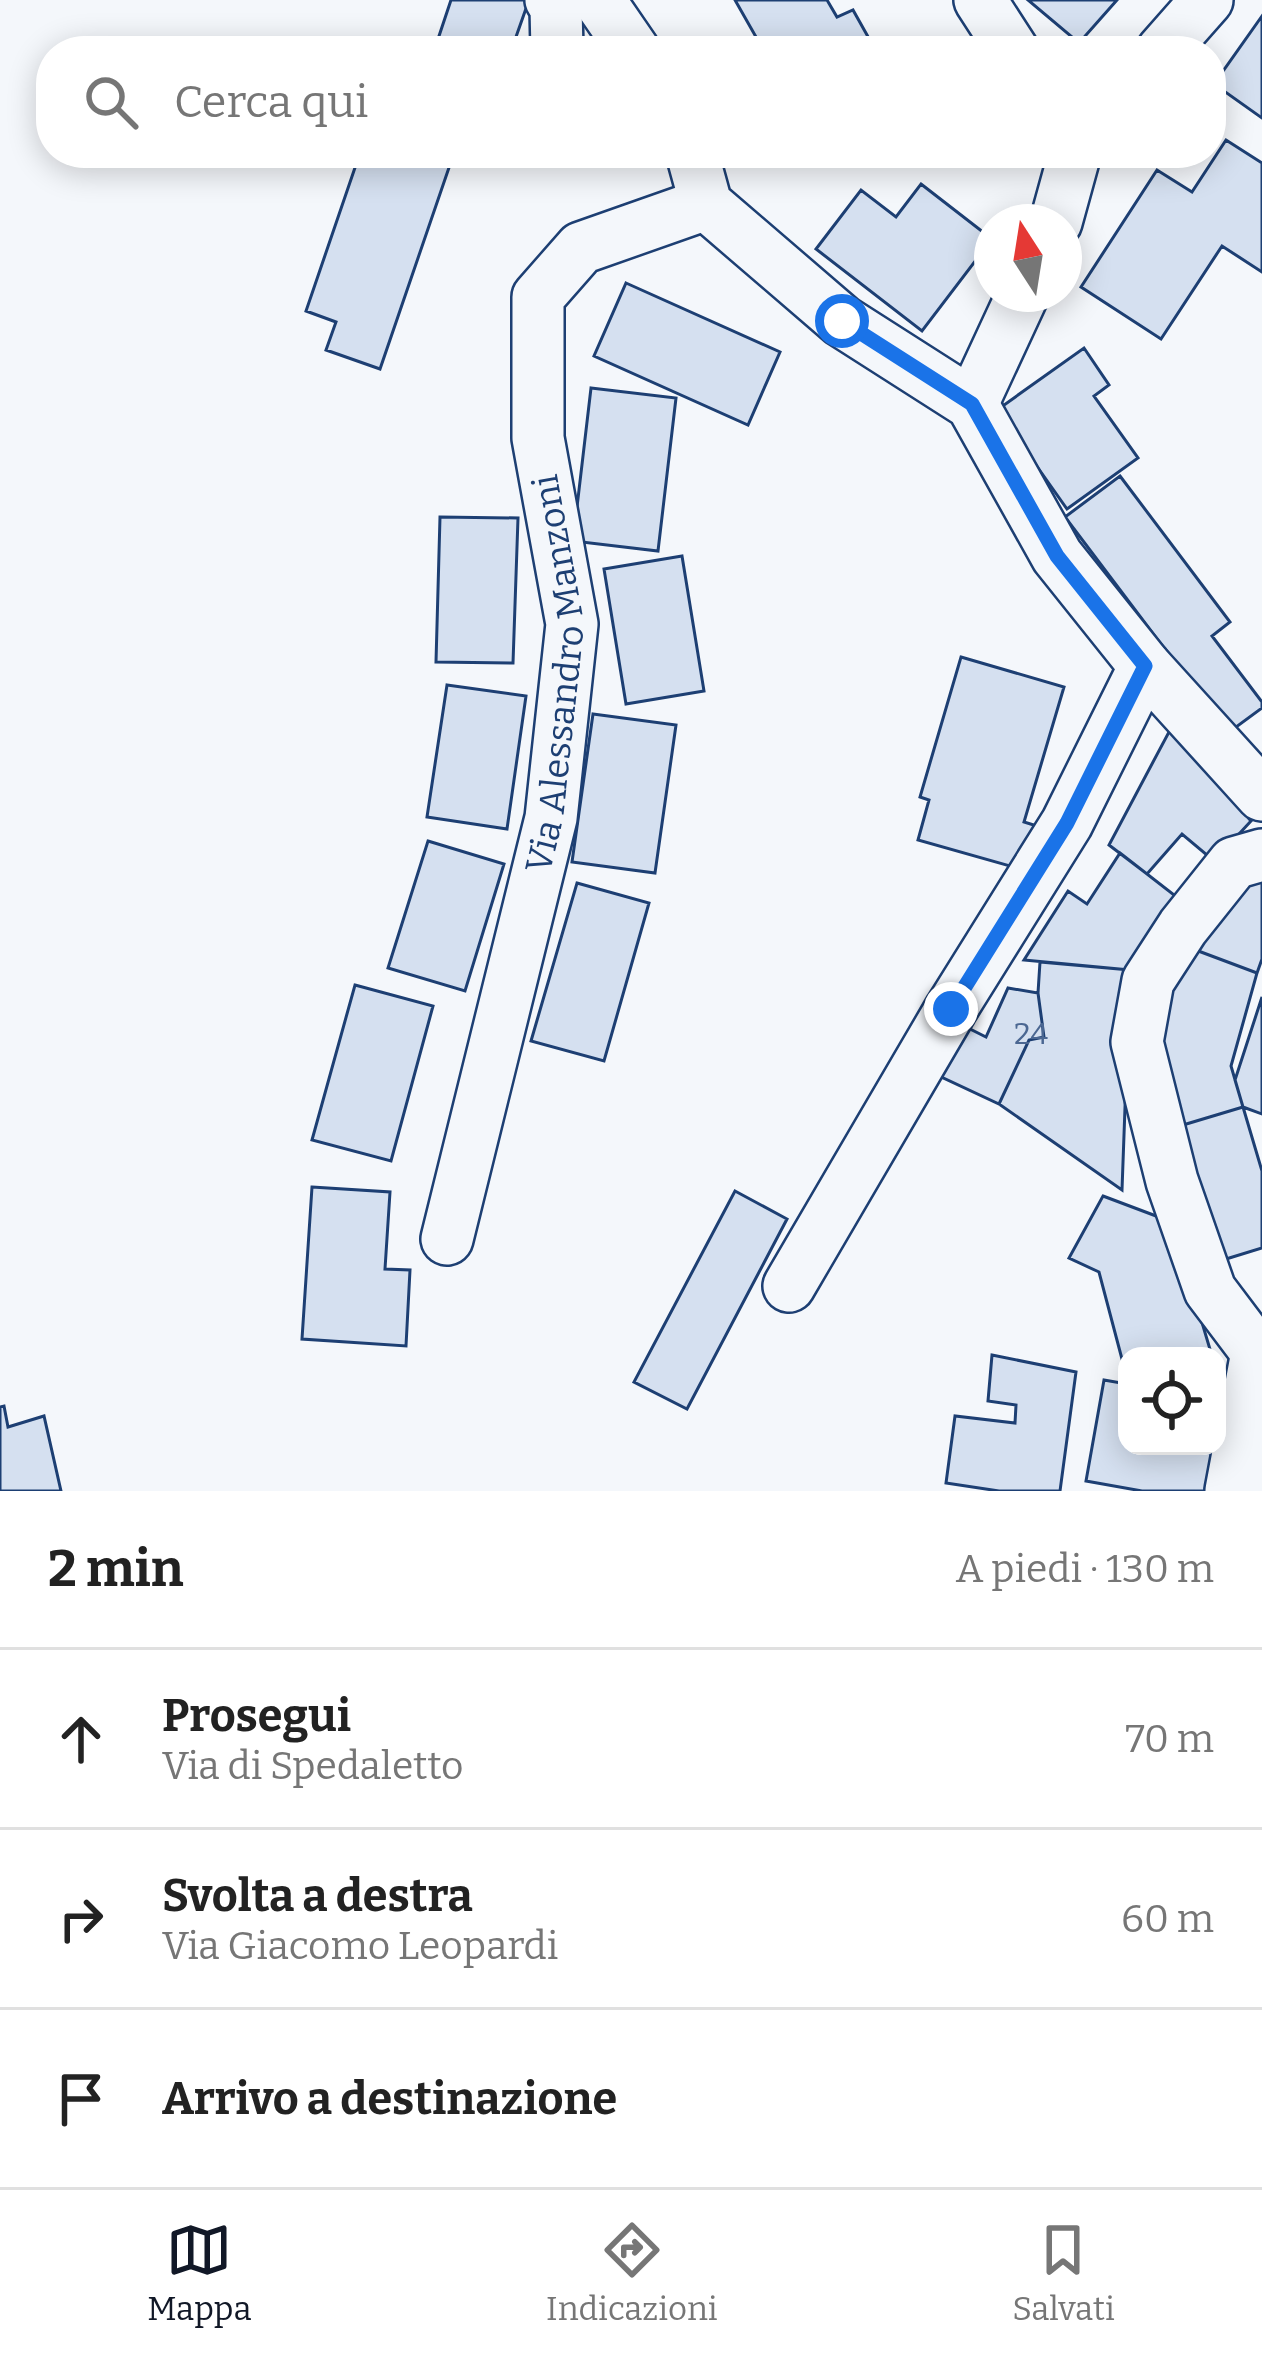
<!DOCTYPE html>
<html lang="it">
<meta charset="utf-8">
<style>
:root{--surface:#fff;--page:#f6f6f6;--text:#222;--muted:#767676;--line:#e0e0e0;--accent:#111827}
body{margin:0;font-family:Bitter,serif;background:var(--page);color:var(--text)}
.controls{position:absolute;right:36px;bottom:36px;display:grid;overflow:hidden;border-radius:24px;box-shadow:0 6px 30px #0003}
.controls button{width:108px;height:108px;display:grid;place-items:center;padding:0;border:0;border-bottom:3px solid var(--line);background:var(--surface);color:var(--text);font:60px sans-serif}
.compass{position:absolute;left:974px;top:204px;width:108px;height:108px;border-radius:50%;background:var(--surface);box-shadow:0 6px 30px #0003;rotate:348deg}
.stop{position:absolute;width:36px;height:36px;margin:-27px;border:9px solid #1a73e8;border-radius:50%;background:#fff}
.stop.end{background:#1a73e8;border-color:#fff;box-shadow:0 3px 12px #0008}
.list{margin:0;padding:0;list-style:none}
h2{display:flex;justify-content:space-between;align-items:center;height:156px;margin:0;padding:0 48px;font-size:51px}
h2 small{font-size:39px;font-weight:400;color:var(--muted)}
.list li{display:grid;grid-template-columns:78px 1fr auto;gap:36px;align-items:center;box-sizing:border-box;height:180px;padding:0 48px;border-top:3px solid var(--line)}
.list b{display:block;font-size:45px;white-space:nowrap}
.list p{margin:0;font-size:39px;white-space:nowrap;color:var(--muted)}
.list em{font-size:39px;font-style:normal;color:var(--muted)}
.icon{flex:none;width:66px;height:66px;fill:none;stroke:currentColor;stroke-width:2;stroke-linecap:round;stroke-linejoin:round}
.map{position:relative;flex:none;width:1262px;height:1491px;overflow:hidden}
.search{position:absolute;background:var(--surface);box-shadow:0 6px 30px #0003;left:36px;right:36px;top:36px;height:132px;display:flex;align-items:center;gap:30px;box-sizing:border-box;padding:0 42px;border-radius:48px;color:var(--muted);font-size:45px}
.sheet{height:696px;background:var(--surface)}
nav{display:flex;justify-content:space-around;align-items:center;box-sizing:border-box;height:168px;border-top:3px solid var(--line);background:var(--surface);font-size:33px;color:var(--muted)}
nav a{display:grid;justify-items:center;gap:6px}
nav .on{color:var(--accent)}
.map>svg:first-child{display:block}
</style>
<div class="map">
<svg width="1262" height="1491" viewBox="0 0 1262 1491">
<rect width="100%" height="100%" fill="#f4f7fb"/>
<path fill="#d5e0f0" stroke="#1d3f73" stroke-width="3" d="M 451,0 L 529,0 L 511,51 L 418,51 L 420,46 L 434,51 Z
M 735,0 L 827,0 L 837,17 L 853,10 L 876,51 L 764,51 Z
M 1028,0 L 1117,0 L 1079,43 Z
M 1262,16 L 1262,118 L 1214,84 Z
M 1226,140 L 1262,163 L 1262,272 L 1222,246 L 1161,339 L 1081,287 L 1157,170 L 1192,192 Z
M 360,153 L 454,153 L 380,369 L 326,350 L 336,322 L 306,311 Z
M 921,184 L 992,239 L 922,331 L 816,249 L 861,190 L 896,217 Z
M 626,283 L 780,352 L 748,425 L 594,356 Z
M 1084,348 L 1109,385 L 1094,396 L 1138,458 L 1067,509 L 997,410 Z
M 591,388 L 676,398 L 658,551 L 573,541 Z
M 1120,476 L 1230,622 L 1212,636 L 1262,702 L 1262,708 L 1228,733 L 1065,517 Z
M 440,517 L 518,518 L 513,663 L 436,662 Z
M 682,556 L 704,691 L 626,704 L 604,569 Z
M 961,657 L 1064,687 L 1024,822 L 1037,826 L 1024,870 L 918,840 L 929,800 L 920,797 Z
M 447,685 L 526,696 L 507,829 L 427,817 Z
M 593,714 L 676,725 L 655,873 L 572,862 Z
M 1170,730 L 1251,821 L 1214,861 L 1182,834 L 1147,874 L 1109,845 Z
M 428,841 L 504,864 L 465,991 L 388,968 Z
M 1120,853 L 1178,898 L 1130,970 L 1024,960 L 1068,891 L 1087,904 Z
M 1262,878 L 1262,959 L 1257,973 L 1193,949 L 1234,891 Z
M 577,883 L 649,903 L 604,1061 L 531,1041 Z
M 1193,949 L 1257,973 L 1231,1066 L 1243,1107 L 1173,1128 L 1156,1057 L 1164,1005 Z
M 1040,962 L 1130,970 L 1122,1190 L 999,1104 L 1029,1040 L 1044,1037 L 1038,993 Z
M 355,985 L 433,1006 L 391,1161 L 312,1140 Z
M 1008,988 L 1038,993 L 1044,1037 L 1029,1040 L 999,1104 L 935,1074 L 962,1025 L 986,1037 Z
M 1262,997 L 1262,1114 L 1243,1107 L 1235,1080 Z
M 1243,1107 L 1262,1171 L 1262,1248 L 1213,1263 L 1173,1128 Z
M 312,1187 L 390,1192 L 385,1269 L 410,1270 L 406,1346 L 302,1339 Z
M 735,1191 L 787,1219 L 687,1409 L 634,1382 Z
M 1103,1196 L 1172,1222 L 1212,1356 L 1127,1356 L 1127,1378 L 1099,1272 L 1069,1258 Z
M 992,1355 L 1076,1372 L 1060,1491 L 999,1491 L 946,1483 L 955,1416 L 1015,1423 L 1016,1405 L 988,1401 Z
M 1104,1380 L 1127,1384 L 1127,1446 L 1217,1446 L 1217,1400 L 1225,1401 L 1209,1491 L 1142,1491 L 1086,1481 Z
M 4,1406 L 8,1427 L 44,1416 L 61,1491 L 0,1491 L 0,1407 Z"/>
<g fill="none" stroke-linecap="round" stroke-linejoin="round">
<defs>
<g id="minor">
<path d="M 551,0 L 556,7 L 557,51"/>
<path d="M 599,0 L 634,51"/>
<path d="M 980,0 L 1013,51"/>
<path d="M 1162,51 L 1207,0"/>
<path d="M 692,153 L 706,204 L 842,321 L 972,404 L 1057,556 L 1145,666 L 1262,795"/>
<path d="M 1056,222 L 1075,153"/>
<path d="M 972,404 L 1023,294"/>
<path id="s1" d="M 447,1239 L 551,818 L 572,624 L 538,438 L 538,297 L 581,248 L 706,204"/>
<path d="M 789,1286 L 951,1009 L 1067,823 L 1145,666"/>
<path d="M 1262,1359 L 1210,1290 L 1172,1181 L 1137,1042 L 1148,981 L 1183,927 L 1234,863 L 1262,855"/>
</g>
<path id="major" d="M 1237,1491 L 1262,1358"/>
</defs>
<use href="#minor" stroke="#1d3f73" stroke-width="56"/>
<use href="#major" stroke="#1d3f73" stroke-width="68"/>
<use href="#minor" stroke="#f4f7fb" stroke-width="51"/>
<use href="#major" stroke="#f4f7fb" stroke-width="63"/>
</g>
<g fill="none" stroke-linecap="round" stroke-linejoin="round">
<path stroke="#1a73e8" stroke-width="15" d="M 842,321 L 972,404 L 1057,556 L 1145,666 L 1067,823 L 951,1009"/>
</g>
<g text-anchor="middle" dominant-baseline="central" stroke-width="9" stroke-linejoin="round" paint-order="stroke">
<g font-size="30" fill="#4b6792">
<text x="1031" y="1034">24</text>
</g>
<g font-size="36" fill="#1d3f73" stroke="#f4f7fb">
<text stroke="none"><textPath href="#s1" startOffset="579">Via Alessandro Manzoni</textPath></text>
</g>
</g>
</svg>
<div class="controls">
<button><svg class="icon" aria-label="locate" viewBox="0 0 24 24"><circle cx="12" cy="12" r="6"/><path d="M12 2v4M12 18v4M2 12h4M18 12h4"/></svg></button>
</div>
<svg class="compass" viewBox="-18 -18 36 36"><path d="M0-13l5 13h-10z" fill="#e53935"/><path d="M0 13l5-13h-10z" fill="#767676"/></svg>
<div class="stop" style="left:842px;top:321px"></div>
<div class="stop end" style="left:951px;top:1009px"></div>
<div class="search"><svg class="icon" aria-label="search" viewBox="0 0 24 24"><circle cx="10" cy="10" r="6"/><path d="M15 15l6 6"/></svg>Cerca qui</div>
</div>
<section class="sheet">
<h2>2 min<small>A piedi · 130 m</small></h2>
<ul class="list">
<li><svg class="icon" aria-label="ahead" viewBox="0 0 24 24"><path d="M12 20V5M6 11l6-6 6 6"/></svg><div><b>Prosegui</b><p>Via di Spedaletto</p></div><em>70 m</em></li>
<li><svg class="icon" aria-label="right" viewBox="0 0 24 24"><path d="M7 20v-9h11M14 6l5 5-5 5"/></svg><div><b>Svolta a destra</b><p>Via Giacomo Leopardi</p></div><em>60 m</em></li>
<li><svg class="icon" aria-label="arrive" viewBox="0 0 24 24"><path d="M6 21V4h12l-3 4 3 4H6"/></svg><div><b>Arrivo a destinazione</b></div></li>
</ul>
</section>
<nav>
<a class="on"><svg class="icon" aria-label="map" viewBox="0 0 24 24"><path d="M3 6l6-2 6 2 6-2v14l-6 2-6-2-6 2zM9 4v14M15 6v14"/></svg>Mappa</a>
<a><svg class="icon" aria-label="directions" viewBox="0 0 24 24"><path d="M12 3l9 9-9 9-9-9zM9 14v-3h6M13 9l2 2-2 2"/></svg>Indicazioni</a>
<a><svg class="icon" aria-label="saved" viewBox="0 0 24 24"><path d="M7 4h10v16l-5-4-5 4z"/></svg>Salvati</a>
</nav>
